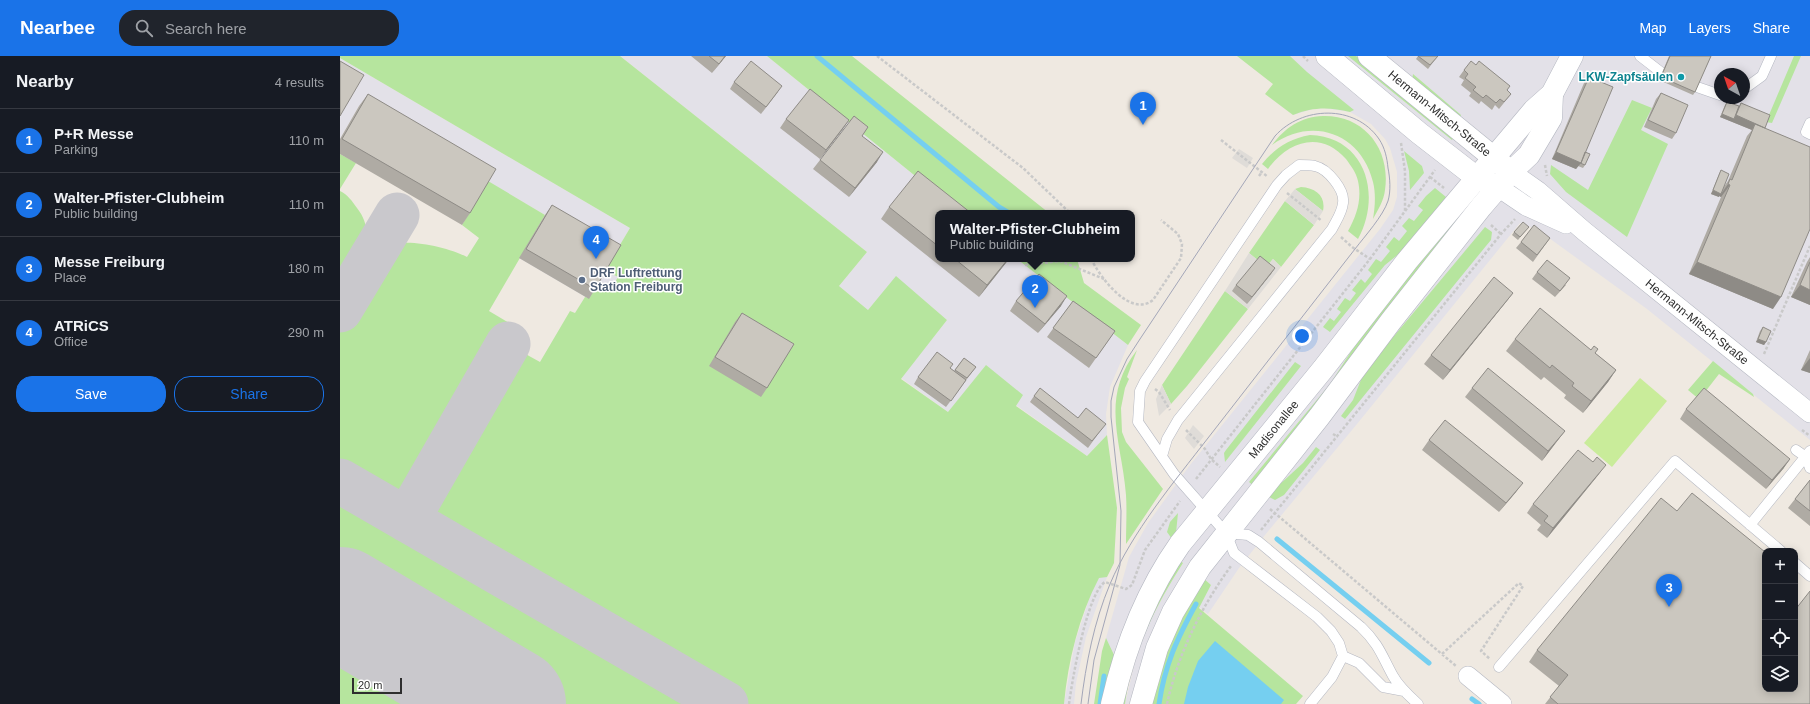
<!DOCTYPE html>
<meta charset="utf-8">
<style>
:root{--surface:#171b24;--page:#20242c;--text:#f1f3f6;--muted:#9ea1a6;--line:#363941;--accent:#1a73e8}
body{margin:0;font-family:Helvetica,sans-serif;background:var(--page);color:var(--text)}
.controls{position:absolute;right:12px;bottom:12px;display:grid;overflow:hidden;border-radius:8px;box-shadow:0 2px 10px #0003}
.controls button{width:36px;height:36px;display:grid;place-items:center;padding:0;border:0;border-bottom:1px solid var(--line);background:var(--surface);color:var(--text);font:20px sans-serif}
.compass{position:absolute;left:1374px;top:12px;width:36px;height:36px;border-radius:50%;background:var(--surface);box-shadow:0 2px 10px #0003;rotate:320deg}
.scale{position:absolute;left:12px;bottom:10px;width:50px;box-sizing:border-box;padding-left:4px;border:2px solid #2e2e2e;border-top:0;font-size:11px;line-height:14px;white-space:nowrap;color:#2e2e2e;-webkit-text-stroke:3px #fff;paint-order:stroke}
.you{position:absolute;left:962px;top:280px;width:14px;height:14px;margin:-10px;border:3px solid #fff;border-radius:50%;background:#1a73e8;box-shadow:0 0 0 6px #1a73e833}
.badge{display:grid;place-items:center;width:26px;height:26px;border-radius:50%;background:var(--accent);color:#fff;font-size:13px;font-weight:700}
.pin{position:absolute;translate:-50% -33px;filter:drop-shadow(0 1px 2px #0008)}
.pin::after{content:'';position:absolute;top:21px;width:14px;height:12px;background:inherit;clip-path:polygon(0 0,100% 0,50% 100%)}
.popup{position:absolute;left:595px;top:154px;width:200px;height:52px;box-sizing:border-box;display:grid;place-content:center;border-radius:8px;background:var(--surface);filter:drop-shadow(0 1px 3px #0005);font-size:13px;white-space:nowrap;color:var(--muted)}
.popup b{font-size:15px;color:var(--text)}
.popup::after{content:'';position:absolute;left:50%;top:100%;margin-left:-8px;border:8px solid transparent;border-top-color:var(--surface)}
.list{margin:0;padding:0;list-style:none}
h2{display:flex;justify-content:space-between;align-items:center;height:52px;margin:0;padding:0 16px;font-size:17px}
h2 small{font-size:13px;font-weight:400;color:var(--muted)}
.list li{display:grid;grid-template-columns:26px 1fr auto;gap:12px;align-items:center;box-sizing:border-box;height:64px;padding:0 16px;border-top:1px solid var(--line)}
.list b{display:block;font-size:15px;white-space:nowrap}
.list p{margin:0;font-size:13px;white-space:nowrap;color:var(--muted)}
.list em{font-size:13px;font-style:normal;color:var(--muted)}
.actions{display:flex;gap:8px;padding:12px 16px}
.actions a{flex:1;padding:9px 0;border:1px solid var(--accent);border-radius:16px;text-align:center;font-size:14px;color:var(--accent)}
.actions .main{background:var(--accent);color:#fff}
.icon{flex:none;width:22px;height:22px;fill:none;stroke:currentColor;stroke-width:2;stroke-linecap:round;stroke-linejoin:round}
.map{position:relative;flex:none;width:1470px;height:648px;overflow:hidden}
header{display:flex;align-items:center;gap:24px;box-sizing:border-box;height:56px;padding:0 20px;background:var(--accent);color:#fff}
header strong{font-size:19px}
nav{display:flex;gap:22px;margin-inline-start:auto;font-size:14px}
.search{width:280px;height:36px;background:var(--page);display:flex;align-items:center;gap:10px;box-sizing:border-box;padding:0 14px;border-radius:16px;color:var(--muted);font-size:15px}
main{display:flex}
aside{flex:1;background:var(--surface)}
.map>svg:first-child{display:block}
</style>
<header>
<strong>Nearbee</strong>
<div class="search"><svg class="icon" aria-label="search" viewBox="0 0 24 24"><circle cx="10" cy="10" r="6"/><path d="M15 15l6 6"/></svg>Search here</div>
<nav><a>Map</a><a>Layers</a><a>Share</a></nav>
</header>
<main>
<aside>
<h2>Nearby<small>4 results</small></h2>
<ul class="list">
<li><span class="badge">1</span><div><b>P+R Messe</b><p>Parking</p></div><em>110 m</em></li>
<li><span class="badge">2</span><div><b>Walter-Pfister-Clubheim</b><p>Public building</p></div><em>110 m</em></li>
<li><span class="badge">3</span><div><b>Messe Freiburg</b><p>Place</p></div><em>180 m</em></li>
<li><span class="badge">4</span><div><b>ATRiCS</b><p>Office</p></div><em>290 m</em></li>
</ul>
<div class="actions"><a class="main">Save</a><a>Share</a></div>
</aside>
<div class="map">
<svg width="1470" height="648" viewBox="0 0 1470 648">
<rect width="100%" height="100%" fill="#efe9e1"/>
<path fill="#e3e1e8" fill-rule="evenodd" d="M 280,0 L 427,0 L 621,157 L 598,157 L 598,203 L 677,203 L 788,289 L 770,331 L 766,358 L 767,379 L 747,400 L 676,349 L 608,356 L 561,322 L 607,264 L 556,221 L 528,254 L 499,230 L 527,196 Z
M 950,0 L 1470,0 L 1470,384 L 1307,253 L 1198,174 L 1180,167 L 1017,368 L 925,479 L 899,512 L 868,558 L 859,551 L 871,529 L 863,522 L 811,648 L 785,648 L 795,606 L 808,569 L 828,531 L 843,507 L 840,504 L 775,601 L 766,582 L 789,501 L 808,467 L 850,409 L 1040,173 L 1053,154 L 1057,141 L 1057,116 L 1050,92 L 1045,83 L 1031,68 L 1010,56 L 984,52 L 973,53 L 953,59 L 967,17 ZM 1380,18 L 1404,18 L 1404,42 L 1380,42 Z
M 0,2 L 290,172 L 265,214 L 278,221 L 270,235 L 249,243 L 179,202 L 205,159 L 19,50 L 0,83 Z
M 763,520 L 767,521 L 746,581 L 736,627 L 734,648 L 724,648 L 735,586 L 752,534 L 759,522 Z"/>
<path fill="#b6e59e" d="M 0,0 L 280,0 L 527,196 L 499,230 L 528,254 L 556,220 L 607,264 L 561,323 L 608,356 L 646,309 L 683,339 L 676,350 L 747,400 L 767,379 L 777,452 L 774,507 L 767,521 L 759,522 C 739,560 728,605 724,648 L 404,648 L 81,461 L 78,452 L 81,446 L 171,290 L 200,306 L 230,255 L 235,257 L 245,241 L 249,242 L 257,228 L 270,235 L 278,221 L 265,214 L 290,172 L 0,2 Z
M 427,0 L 512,0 L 709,157 L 621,157 Z
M 897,0 L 950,0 L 967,16 L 1014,54 L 1010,56 C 989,51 973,51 953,59 L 925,38 L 933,28 Z
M 1008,0 L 1016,0 L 1115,80 L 1112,84 Z
M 1454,0 L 1461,0 L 1432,67 L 1426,66 Z
M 1073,18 L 1121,59 L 1120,63 L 1072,25 Z
M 1292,44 L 1312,52 L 1301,74 L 1328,88 L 1287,181 L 1226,136 L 1210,118 L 1211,109 L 1248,134 Z
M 983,60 C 1024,59 1051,93 1045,134 C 1044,144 1038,154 1033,163 C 1035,151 1036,138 1033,126 C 1021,77 972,60 932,89 C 945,72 960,61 983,60 Z
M 970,79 C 1026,81 1042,139 1018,183 L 1008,175 C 1017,159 1022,143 1018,125 C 1016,116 1011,110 1006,103 C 981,74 948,85 928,113 L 922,108 C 935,92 949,83 970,79 Z
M 1064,95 L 1082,110 L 1084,117 L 1070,134 L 1069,115 Z
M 0,98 L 16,107 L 0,133 Z
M 148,125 L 205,159 L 149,255 L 171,268 L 69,443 L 65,447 L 57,447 L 0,415 L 0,270 L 37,204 C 40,199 43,193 49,190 C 65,181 111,192 127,201 L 139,182 L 122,169 Z
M 961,131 C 976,132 986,140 983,155 L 955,133 Z
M 1095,132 L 1106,141 L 1100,152 L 1065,193 L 1045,209 L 990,276 L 983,271 L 990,262 L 994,265 L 1001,256 L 997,253 L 1005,242 L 1010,245 L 1016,237 L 1012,234 L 1021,223 L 1025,227 L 1032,218 L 1028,214 L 1036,203 L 1041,206 L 1050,195 L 1046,191 L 1054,181 L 1059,185 L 1067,175 L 1062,170 L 1069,162 L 1074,165 L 1083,154 L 1078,150 L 1086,140 Z
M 0,135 C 8,139 12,145 17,152 C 40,181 15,207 0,233 Z
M 945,145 L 974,169 L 941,211 L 933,203 L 926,211 L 909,197 Z
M 1122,153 L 1126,156 L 1042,259 L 1018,293 L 914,430 L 909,426 L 990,328 L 1025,274 Z
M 1145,171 L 1152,176 L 1151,184 L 1146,190 L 1005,363 L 1001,360 L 1013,344 L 1024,316 Z
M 677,203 L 737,203 L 744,227 L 801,269 L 788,289 Z
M 885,235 L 908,253 L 847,330 L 831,348 L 822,329 Z
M 797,294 L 787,321 L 789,323 L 785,332 L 781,352 L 782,376 L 786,386 L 823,433 L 786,488 C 786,472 787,455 786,439 C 782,386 759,343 797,294 Z
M 1373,305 L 1413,338 L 1414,341 L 1379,318 L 1365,336 L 1446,408 L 1443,413 L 1348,334 Z
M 955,306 L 961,310 L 885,406 L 884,397 L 886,394 Z
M 976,391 L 980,394 L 944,439 L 935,444 L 927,440 L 963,407 Z
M 0,436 L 366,648 L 0,648 Z
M 838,457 L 836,477 L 832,483 L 827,476 L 830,466 Z
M 839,504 L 843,507 C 816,549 792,597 785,648 L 779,648 L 804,567 Z
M 863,522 L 871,529 L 859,552 L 963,640 L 956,648 L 811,648 L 818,618 L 842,560 Z
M 766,582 L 775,601 L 763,648 L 754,648 L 762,595 Z"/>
<path fill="#c9ec9a" d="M 1300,322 L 1327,345 L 1272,411 L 1244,387 Z"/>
<path fill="#dfdcd8" d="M 899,93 L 913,102 L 907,112 L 892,102 Z
M 955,133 L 983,155 L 974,169 L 945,145 Z
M 909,197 L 926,211 L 933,203 L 941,211 L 908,253 L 885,235 Z
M 822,329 L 831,348 L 819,360 L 816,343 Z
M 853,369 L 864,380 L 854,393 L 845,382 Z"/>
<path fill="#75cff0" d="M 875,585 L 944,644 L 941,648 L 844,648 L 848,631 L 858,605 Z"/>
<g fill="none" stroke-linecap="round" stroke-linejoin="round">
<path stroke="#75cff0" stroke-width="5" d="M 477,0 L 659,151 L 669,157
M 937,483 L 1089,607
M 1132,643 L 1139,648
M 760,648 L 764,620
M 819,648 C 825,608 837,583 856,548"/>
<path stroke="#c9c8cc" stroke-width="45" d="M 0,254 L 57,159
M 0,425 L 386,648
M 67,464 L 168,288"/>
<path stroke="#c9c8cc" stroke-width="112" d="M 0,547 L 170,648"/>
<defs>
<path id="lane" d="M 1300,0 L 1322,17
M 1357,31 L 1380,39
M 1404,33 L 1422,20 L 1431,0
M 1470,67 L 1466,76 L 1470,78
M 1456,394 L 1466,401 L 1470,412
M 822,400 L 827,383 L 838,364 L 992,173 C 996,165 1002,157 1003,147 C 1005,134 988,113 975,110 C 970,109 964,109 959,109 L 946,119 L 937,129 L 805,325 L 800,335 L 798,366 L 834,418 L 886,477 L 894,497 L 977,561 L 991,575 L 999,587 L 1003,600 L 992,621 L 970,648
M 1410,469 L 1470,395
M 887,477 L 908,479 L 919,486 L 1021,571 C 1039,588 1042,600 1053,620 C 1059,631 1069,640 1078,648
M 1455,507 L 1470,520
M 1003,600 L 1019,607 L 1043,631 L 1064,635
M 1159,611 L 1335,405 L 1441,495"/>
<g id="street">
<path id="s1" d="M 1171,116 L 1198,135 L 1244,175 L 1470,357"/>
<path d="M 1158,131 L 1186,150 L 1226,168"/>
<path d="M 1128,620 L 1162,648"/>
</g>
<g id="secondary">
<path d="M 987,0 L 1079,77 L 1137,122 L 1149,127"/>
<path id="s2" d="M 1029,0 L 1165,111"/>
<path id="s3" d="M 772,648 C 785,591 806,536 840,488 L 983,313 L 1067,205 L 1194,54 L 1212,38 L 1232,0"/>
<path d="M 801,648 L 817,592 L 833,556 L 860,511 L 979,361 L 1051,265 L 1141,151 L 1171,116 L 1189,99 L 1211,62 L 1212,38"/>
</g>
</defs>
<use href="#lane" stroke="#b4b7c1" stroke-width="11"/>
<use href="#street" stroke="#b4b7c1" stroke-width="20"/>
<use href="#secondary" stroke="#b4b7c1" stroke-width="23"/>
<path stroke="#c9c9c9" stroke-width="2.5" stroke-dasharray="3 2" stroke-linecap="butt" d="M 537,0 L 683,112 L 730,157
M 963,0 L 968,5
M 881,84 L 928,121
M 1061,87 L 1065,115 L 1065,156
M 1205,109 L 1207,120
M 919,120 L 922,116
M 1090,121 L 1104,132
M 947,137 L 982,165
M 1151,169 L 1161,178
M 1001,181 L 1012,191 L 1030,203
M 751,203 C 761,222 790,262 813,244 L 841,202 L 842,188 L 838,178 L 821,164
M 685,209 L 720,205 L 764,223
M 1424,298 L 1470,190
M 815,333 L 819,336 L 830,354
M 846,374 L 865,393 L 871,403 L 880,411
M 1462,374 L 1470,380
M 993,378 L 998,381
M 856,423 L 1030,203 L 1095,114
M 930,453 L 1116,610
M 921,474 L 1161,178 L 1175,163
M 1102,598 L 1179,527 L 1183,530 L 1141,595 L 1150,603
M 729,648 C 732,625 747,537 765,526 L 786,533 L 792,529 L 805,494 L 840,445
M 827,648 C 838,598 861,551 891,510"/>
<use href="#lane" stroke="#fff" stroke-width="10"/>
<use href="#street" stroke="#fff" stroke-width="19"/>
<use href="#secondary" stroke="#fff" stroke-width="22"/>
<path stroke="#a3a6b8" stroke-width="1" d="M 741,648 C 746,607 754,566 770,528 C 792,476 834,426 868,382 C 917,319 966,256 1015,193 C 1025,180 1043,160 1048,145 C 1051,135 1050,122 1048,112 C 1047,102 1045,92 1039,83 C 1015,48 962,50 935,80 L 800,283 L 787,303 L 774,331 L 771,345 L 771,361 L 781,455 L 780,509 L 754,604 L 748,648"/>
</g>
<path fill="#afaba4" d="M 351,0 L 386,0 L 372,17 Z
M 1078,0 L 1098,0 L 1088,13 L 1076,3 Z
M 1329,0 L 1371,0 L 1355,36 L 1353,39 L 1319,24 Z
M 1136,9 L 1170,30 L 1167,34 L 1171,38 L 1159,53 L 1155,49 L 1152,54 L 1141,45 L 1139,48 L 1129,40 L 1131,37 L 1121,29 L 1124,24 L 1119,21 L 1124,14 Z
M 1249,21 L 1245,96 L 1245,109 L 1243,112 L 1238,110 L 1236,113 L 1212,103 L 1244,27 Z
M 394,26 L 438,36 L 421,58 L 390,33 Z
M 1321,37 L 1336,77 L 1332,83 L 1304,71 L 1316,43 Z
M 28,38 L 130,157 L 122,169 L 0,98 L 0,83 L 19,50 Z
M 1387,46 L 1399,50 L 1401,47 L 1424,72 L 1433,253 L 1349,218 L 1381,141 L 1379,140 L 1379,141 L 1371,138 L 1379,118 L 1381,114 L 1383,132 L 1388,125 L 1407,80 L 1412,74 L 1380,61 L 1385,49 Z
M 446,63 L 509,64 L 480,103 L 440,72 Z
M 528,71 L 522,80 L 537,106 L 509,141 L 473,113 L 480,104 Z
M 212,149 L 255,233 L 249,243 L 179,202 L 205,159 Z
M 549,151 L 598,157 L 598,203 L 669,203 L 639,241 L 541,163 Z
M 1186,174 L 1178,184 L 1172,179 L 1174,176 Z
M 1210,182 L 1193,206 L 1176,192 L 1181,186 Z
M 1470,201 L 1470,249 L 1451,241 L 1467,206 Z
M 935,212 L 907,248 L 892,235 L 896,229 Z
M 1197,216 L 1226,229 L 1215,241 L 1192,223 Z
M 1173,237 L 1166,246 L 1103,324 L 1084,308 L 1091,299 Z
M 676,245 L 721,250 L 698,277 L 670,255 Z
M 733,245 L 775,275 L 749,312 L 707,281 Z
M 402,257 L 427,332 L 421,341 L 369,310 L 395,266 Z
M 1423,271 L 1426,286 L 1424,289 L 1416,286 L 1420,275 Z
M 1175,283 L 1251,294 L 1258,293 L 1255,297 L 1276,314 L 1268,326 L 1243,357 L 1224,342 L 1226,339 L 1204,321 L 1201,324 L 1166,295 Z
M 1470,294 L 1470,317 L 1461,314 Z
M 624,302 L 636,311 L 606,351 L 574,328 L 578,321 L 610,312 L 614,315 Z
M 1132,332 L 1225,375 L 1218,384 L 1202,405 L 1125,341 Z
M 694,340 L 738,362 L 761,374 L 748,392 L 690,346 Z
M 1346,353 L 1450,403 L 1443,413 L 1426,433 L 1340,363 Z
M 1089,384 L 1176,436 L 1159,456 L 1082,394 Z
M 1253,406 L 1259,418 L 1207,482 L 1197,474 L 1201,469 L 1187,457 L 1193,448 Z
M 1470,424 L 1470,470 L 1448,452 L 1455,443 Z
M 1197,594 L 1425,633 L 1470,648 L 1205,648 L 1219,630 L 1189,606 Z"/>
<path fill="#8e8b86" d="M 385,0 L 386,0 L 372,17 L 379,8 Z
M 1382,58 L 1394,63 L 1396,59 L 1425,72 L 1420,78 L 1415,68 L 1412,74 L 1380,61 Z
M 509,64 L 503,73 L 480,103 L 486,94 Z
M 543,96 L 537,106 L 509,141 L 515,132 Z
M 1216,96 L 1241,107 L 1236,113 L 1212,103 Z
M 1388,128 L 1390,129 L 1381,141 L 1379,140 L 1379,141 L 1371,138 L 1373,134 L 1381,138 Z
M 668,203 L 669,203 L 639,241 L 647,229 Z
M 1357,206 L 1441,241 L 1433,253 L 1349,218 Z
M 935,212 L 931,218 L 907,248 L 912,241 Z
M 1460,229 L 1470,234 L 1470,249 L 1451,241 Z
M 1173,237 L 1166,246 L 1103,324 L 1110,314 Z
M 727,240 L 721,250 L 698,277 L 705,268 Z
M 1418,283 L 1426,286 L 1424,289 L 1416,286 Z
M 1470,302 L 1470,317 L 1461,314 Z
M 1276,314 L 1268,326 L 1243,357 L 1251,345 Z
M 1225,375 L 1218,384 L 1202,405 L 1208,395 Z
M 1450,403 L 1443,413 L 1426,433 L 1432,424 Z
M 1266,409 L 1259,418 L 1207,482 L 1213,472 Z
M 1183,427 L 1176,436 L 1159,456 L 1166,447 Z"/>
<path fill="#cbc7bf" stroke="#8e8b86" d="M 369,0 L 385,0 L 379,8 Z
M 1078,0 L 1098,0 L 1090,9 Z
M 1330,0 L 1371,0 L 1355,36 L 1321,21 Z
M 0,5 L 24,19 L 0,60 Z
M 411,5 L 442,30 L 426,51 L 394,26 Z
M 1131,5 L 1136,9 L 1139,5 L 1170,30 L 1167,34 L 1171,38 L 1164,46 L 1160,43 L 1156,47 L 1146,39 L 1143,42 L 1133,34 L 1136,31 L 1125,22 L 1128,18 L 1124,14 Z
M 1249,21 L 1273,31 L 1241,107 L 1216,96 Z
M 470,33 L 509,64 L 486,94 L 446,63 Z
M 1321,37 L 1348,49 L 1336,77 L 1308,64 Z
M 28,38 L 156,113 L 130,157 L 2,83 Z
M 1387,46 L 1399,50 L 1394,63 L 1382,58 Z
M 1401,47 L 1430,59 L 1425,72 L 1396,59 Z
M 514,60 L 528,71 L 522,80 L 543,96 L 515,132 L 480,104 Z
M 1415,68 L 1470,91 L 1470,173 L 1441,241 L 1357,206 L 1390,129 L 1388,128 L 1390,123 L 1392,124 Z
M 1245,96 L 1250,98 L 1245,109 L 1240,107 L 1241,107 Z
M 1381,114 L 1389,118 L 1381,138 L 1373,134 Z
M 578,115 L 631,157 L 598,157 L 598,190 L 549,151 Z
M 212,149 L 281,189 L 255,233 L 186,193 Z
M 1183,166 L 1189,171 L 1180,181 L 1174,176 Z
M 1194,169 L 1210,182 L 1197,199 L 1181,186 Z
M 920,200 L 935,212 L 912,241 L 896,229 Z
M 615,203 L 668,203 L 647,229 Z
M 1207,204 L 1230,222 L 1220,235 L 1197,216 Z
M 1470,206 L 1470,234 L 1460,229 Z
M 699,218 L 727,240 L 705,268 L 676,245 Z
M 1154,221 L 1173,237 L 1110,314 L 1091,299 Z
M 733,245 L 775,275 L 756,302 L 713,272 Z
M 1200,252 L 1251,294 L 1254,290 L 1258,293 L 1255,297 L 1276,314 L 1251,345 L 1232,330 L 1234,327 L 1212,309 L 1210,312 L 1175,283 Z
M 402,257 L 454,288 L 427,332 L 375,301 Z
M 1423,271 L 1431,275 L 1426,286 L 1418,283 Z
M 597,296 L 613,308 L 610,312 L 626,324 L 611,345 L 578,321 Z
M 624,302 L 636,311 L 627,322 L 615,314 Z
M 1148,312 L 1225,375 L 1208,395 L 1132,332 Z
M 700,332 L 738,362 L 746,352 L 766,368 L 752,385 L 694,340 Z
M 1364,332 L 1450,403 L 1432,424 L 1346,353 Z
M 1105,364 L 1183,427 L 1166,447 L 1089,384 Z
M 1238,394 L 1253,406 L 1257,401 L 1266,409 L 1213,472 L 1204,465 L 1208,460 L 1193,448 Z
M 1470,424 L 1470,455 L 1455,443 Z
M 1352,437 L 1425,496 L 1425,633 L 1455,633 L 1455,554 L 1470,535 L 1470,648 L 1218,648 L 1210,641 L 1228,619 L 1197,594 L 1321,442 L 1337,455 Z"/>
<circle fill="#0f9aa8" stroke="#fff" stroke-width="1.5" cx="1341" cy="21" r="4"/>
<circle fill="#5c6f8a" stroke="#fff" stroke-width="1.5" cx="242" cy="224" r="4"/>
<g text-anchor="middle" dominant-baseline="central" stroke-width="3" stroke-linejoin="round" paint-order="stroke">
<g font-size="12" font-weight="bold" fill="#0d838f" stroke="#fff" text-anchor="end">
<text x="1333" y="21">LKW-Zapfsäulen</text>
</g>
<g font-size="12" fill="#2e2e2e" stroke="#fff">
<text stroke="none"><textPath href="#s2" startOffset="91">Hermann-Mitsch-Straße</textPath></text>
<text stroke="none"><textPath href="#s1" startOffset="239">Hermann-Mitsch-Straße</textPath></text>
<text stroke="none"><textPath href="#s3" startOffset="323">Madisonallee</textPath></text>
</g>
<g font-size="12" font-weight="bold" fill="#4e5e75" stroke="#fff" text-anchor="start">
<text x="250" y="217">DRF Luftrettung<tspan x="250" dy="14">Station Freiburg</tspan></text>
</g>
</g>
</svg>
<div class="controls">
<button>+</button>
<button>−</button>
<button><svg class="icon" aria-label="locate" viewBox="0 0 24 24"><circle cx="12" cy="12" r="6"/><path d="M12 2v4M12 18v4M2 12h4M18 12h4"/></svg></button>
<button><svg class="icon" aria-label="layers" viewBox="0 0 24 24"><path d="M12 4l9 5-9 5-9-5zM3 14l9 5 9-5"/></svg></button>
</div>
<svg class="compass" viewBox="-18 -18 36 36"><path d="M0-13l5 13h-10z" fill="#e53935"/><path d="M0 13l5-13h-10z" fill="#9ea1a6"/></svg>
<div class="scale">20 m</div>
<div class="you"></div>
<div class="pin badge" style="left:803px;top:69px">1</div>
<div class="pin badge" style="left:695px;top:252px">2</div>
<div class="popup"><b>Walter-Pfister-Clubheim</b>Public building</div>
<div class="pin badge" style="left:1329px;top:551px">3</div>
<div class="pin badge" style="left:256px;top:203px">4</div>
</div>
</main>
